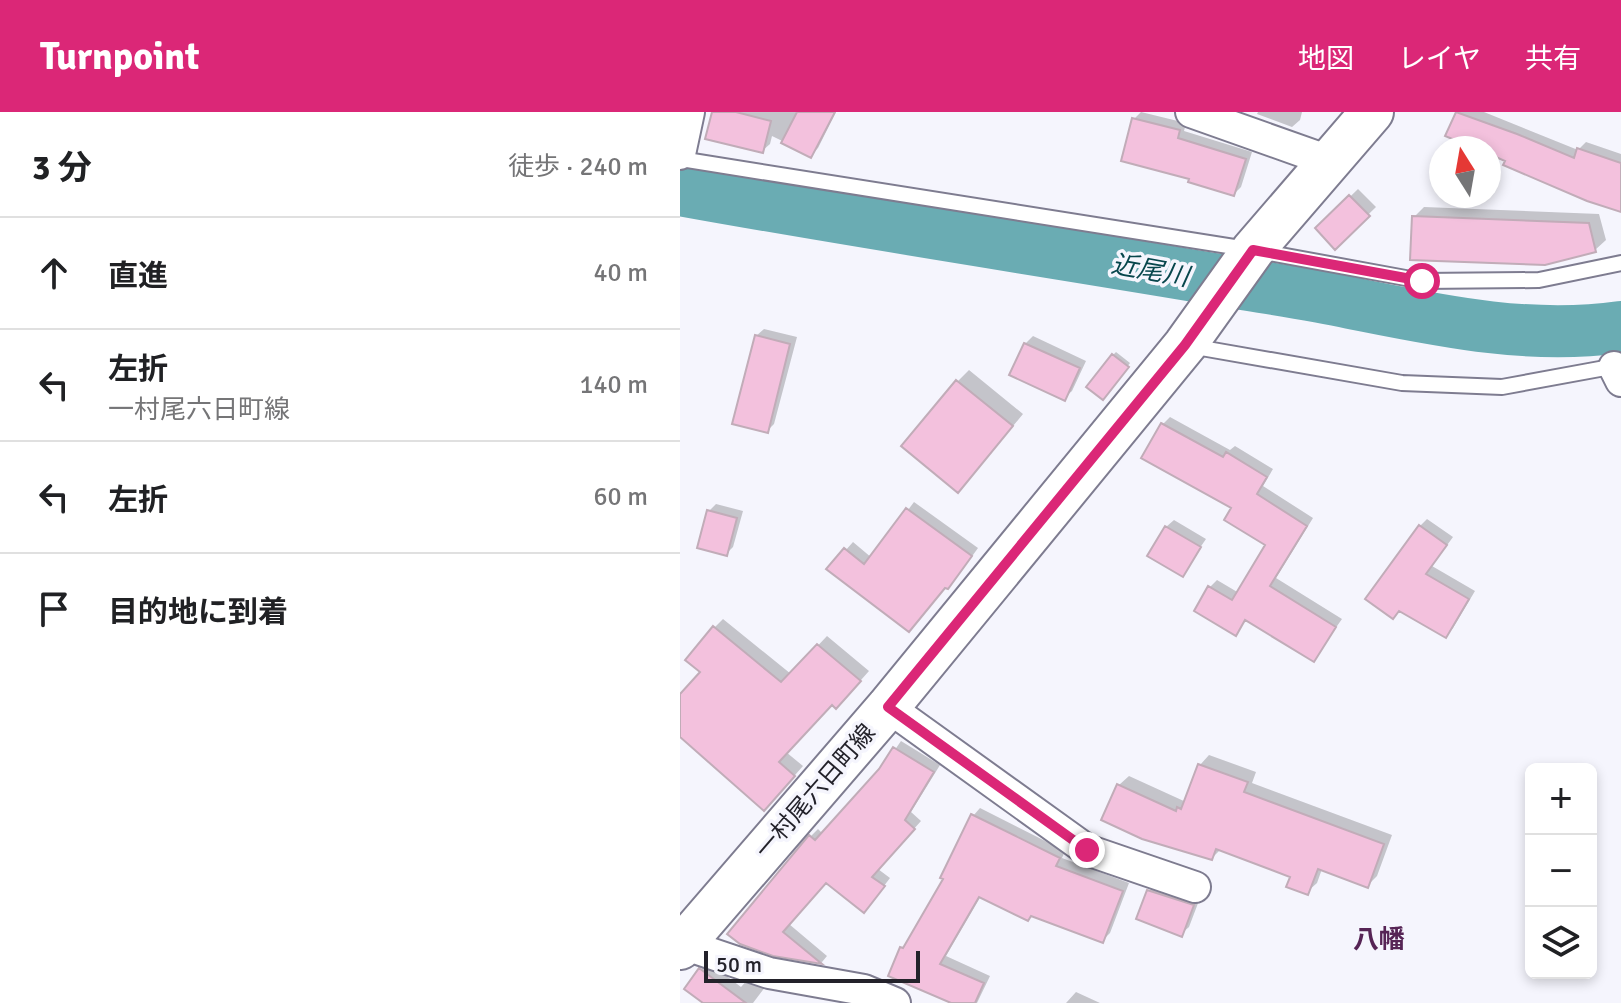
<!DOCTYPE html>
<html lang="ja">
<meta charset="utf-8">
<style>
:root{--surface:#fff;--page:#f6f6f6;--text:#202124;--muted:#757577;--line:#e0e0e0;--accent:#db2777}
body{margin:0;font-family:Signika,"Noto Sans JP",sans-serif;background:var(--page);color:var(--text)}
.controls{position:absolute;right:24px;bottom:24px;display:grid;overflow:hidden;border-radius:12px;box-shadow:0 4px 12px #0003}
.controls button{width:72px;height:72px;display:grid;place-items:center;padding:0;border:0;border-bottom:2px solid var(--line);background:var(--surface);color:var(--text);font:40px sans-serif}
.compass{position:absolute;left:749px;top:24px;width:72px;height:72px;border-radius:50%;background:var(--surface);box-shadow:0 4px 12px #0003;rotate:349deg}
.scale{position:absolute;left:24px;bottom:20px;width:216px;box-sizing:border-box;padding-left:8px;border:4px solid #23222a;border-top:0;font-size:22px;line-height:28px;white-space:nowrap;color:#23222a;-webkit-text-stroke:6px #f5f5fd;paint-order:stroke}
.stop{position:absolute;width:24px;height:24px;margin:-18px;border:6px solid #db2777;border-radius:50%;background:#fff}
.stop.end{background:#db2777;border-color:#fff;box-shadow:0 2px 8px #0008}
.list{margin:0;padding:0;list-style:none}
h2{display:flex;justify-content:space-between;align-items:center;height:104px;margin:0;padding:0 32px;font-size:34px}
h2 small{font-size:26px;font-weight:400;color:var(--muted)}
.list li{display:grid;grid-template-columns:52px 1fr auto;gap:24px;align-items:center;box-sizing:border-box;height:112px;padding:0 32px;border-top:2px solid var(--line)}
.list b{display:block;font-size:30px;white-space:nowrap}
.list p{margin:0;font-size:26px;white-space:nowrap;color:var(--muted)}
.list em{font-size:26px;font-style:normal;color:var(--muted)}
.icon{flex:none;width:44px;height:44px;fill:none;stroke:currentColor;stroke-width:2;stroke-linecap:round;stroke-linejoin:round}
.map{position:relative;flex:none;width:941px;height:891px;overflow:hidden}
header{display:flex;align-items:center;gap:48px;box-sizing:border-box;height:112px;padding:0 40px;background:var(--accent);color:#fff}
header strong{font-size:38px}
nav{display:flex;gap:44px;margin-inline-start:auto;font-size:28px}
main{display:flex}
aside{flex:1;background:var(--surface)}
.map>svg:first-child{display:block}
</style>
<header>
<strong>Turnpoint</strong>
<nav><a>地図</a><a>レイヤ</a><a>共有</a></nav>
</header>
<main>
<aside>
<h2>3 分<small>徒歩 · 240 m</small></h2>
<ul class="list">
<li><svg class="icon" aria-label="ahead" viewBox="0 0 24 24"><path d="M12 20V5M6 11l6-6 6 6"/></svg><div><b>直進</b></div><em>40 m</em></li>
<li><svg class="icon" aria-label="left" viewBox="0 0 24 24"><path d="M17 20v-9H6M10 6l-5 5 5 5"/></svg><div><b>左折</b><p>一村尾六日町線</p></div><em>140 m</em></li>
<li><svg class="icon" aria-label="left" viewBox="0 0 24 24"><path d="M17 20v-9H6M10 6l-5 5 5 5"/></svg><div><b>左折</b></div><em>60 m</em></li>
<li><svg class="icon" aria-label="arrive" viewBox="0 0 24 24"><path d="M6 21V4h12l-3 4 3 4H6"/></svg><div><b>目的地に到着</b></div></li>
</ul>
</aside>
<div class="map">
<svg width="941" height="891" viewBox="0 0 941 891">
<rect width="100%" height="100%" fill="#f5f5fd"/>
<path fill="#0003" d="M 34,0 L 156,0 L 138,36 L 131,43 L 92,24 L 90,32 L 82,39 Z
M 461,0 L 506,11 L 504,19 L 572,40 L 561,75 L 554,82 L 512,65 L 454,7 Z
M 578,0 L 622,0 L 620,8 L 612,15 L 577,2 Z
M 778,0 L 804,0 L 898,38 L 906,30 L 941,42 L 941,96 L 809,40 L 809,36 L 799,36 L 768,23 Z
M 678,77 L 696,95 L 655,135 L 638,116 Z
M 744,95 L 919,102 L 926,128 L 915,138 L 734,105 Z
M 84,217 L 117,225 L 94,312 L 87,319 L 76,224 Z
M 353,224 L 406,249 L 392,279 L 384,286 L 345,232 Z
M 436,240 L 450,251 L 426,283 L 433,243 Z
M 289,258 L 343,302 L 289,367 L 278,269 Z
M 490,305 L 550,338 L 555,334 L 593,357 L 583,374 L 633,406 L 596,466 L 662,507 L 633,548 L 567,507 L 556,521 L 530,475 L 537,468 L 559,481 L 587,432 L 554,395 L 464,345 L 483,312 Z
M 234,390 L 298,436 L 275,468 L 149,457 L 173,430 L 192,446 Z
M 36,392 L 63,399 L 53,435 L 46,442 L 29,399 Z
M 747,407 L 773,425 L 752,454 L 795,479 L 773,516 L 766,524 L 721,497 L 740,414 Z
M 494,408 L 526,427 L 502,462 L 486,415 Z
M 43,507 L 111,562 L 147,524 L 189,559 L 165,586 L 152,591 L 106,640 L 123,654 L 93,688 L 0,622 L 0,585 L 23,560 L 34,516 Z
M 221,629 L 260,653 L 231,700 L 241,709 L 198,757 L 210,766 L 191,791 L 146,769 L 109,812 L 147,844 L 142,850 L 94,842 L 50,821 L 131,724 L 138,717 L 143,722 L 201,658 Z
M 529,643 L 576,660 L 572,671 L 712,723 L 697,764 L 687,774 L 642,757 L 637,771 L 627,780 L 613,764 L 541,737 L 532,746 L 439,673 L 449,664 L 506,690 L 520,653 Z
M 300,696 L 385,739 L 382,746 L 449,771 L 430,821 L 422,829 L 301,784 L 266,844 L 310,864 L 297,891 L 276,891 L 222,836 L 229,829 L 266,766 L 293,704 Z
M 477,771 L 520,786 L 509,815 L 501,822 L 469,779 Z
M 28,850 L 61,875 L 70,865 L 86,874 L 73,891 L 27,891 L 20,858 Z
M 396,880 L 420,891 L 386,891 Z"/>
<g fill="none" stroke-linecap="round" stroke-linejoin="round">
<path stroke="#6aacb3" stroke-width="52" d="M 0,78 C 187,112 375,140 563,172 C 599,178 635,183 671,191 C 761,209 849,228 941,215"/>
</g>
<path fill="#f3c1dd" stroke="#c1acb8" stroke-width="2" d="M 32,0 L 56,0 L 91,9 L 83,41 L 25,27 Z
M 117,0 L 155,0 L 131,46 L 101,31 Z
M 776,0 L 837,22 L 894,46 L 897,36 L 941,51 L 941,100 L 907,89 L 823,53 L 825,49 L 809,42 L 809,36 L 794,36 L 765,24 Z
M 452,6 L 500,18 L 498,26 L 566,47 L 554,84 L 508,70 L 509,67 L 441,49 Z
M 669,83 L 690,104 L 655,138 L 635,116 Z
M 732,104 L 909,111 L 916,140 L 865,153 L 730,148 Z
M 75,223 L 110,232 L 88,321 L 52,312 Z
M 344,231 L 400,256 L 385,289 L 329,263 Z
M 432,242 L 449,255 L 423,288 L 406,275 Z
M 276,268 L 333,314 L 278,381 L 221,334 Z
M 481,311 L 543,345 L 546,340 L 587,365 L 577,382 L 627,414 L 590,474 L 656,515 L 634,550 L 565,508 L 556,524 L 514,499 L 528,474 L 552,488 L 585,433 L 544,408 L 551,396 L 461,346 Z
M 226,396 L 292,444 L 268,477 L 265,476 L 229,520 L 146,457 L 164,436 L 184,452 Z
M 27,398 L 57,406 L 47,444 L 17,436 Z
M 739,413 L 767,433 L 746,462 L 789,487 L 766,526 L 719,499 L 713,507 L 685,487 Z
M 485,414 L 521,435 L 503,465 L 467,444 Z
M 33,514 L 101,570 L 137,532 L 181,569 L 156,597 L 152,593 L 99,650 L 115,664 L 84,699 L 0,625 L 0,582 L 20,560 L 5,548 Z
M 213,635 L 254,660 L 225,708 L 235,717 L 192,765 L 205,774 L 184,801 L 146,771 L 103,820 L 142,852 L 93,844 L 60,832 L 47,822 L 129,723 L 135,728 L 199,657 Z
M 518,652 L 568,670 L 564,680 L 704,732 L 688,776 L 638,757 L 628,783 L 606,775 L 610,765 L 536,737 L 532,748 L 462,727 L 421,708 L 437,672 L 496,699 L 497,695 L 501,697 Z
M 291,702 L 380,746 L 376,754 L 443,779 L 423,831 L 351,804 L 348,809 L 299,785 L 260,852 L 304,871 L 295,891 L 271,891 L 208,864 L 220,835 L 223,836 L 263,767 L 260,766 Z
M 467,778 L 514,793 L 502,825 L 456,807 Z
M 19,856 L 66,891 L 23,891 L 4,877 Z"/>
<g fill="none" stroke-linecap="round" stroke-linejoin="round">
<defs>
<path id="service" d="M 0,47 L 573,138 L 742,169 L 859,168 L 941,151
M 510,234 L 722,271 L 822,275 L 936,254"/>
<path id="minor" d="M 511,0 L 649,49
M 0,42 L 9,0
M 934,255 L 941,269
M 208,595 L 407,738 L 515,775
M 3,832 L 89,861 L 184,878 L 215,891"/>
<path id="secondary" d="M 0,836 L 208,595 L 505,233 L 573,138 L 692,0"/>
</defs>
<use href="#service" stroke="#7e7c90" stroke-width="18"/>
<use href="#minor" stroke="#7e7c90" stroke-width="34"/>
<use href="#secondary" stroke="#7e7c90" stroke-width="46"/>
<use href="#service" stroke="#fff" stroke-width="14"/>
<use href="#minor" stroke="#fff" stroke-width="30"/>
<use href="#secondary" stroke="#fff" stroke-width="42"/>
</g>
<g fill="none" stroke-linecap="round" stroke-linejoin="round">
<path stroke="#db2777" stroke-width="10" d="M 407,738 L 208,595 L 505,233 L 573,138 L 742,169"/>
</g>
<g text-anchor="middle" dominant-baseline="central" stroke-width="7" stroke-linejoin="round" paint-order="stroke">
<g font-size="24" fill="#23222a" stroke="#f5f5fd">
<text transform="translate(135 679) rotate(-49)">一村尾六日町線</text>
</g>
<g font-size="26" font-style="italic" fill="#07464c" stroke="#f5f5fd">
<text transform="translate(470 159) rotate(10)">近尾川</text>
</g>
<g font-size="26" font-weight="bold" fill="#562455" stroke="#f5f5fd">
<text x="699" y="828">八幡</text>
</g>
</g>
</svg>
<div class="controls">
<button>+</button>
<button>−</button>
<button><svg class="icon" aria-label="layers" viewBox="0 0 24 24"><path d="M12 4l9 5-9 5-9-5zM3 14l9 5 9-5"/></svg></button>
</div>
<svg class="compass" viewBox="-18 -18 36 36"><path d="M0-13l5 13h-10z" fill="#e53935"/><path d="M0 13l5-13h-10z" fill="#757577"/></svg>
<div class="scale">50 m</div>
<div class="stop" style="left:742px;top:169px"></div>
<div class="stop end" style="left:407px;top:738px"></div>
</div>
</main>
